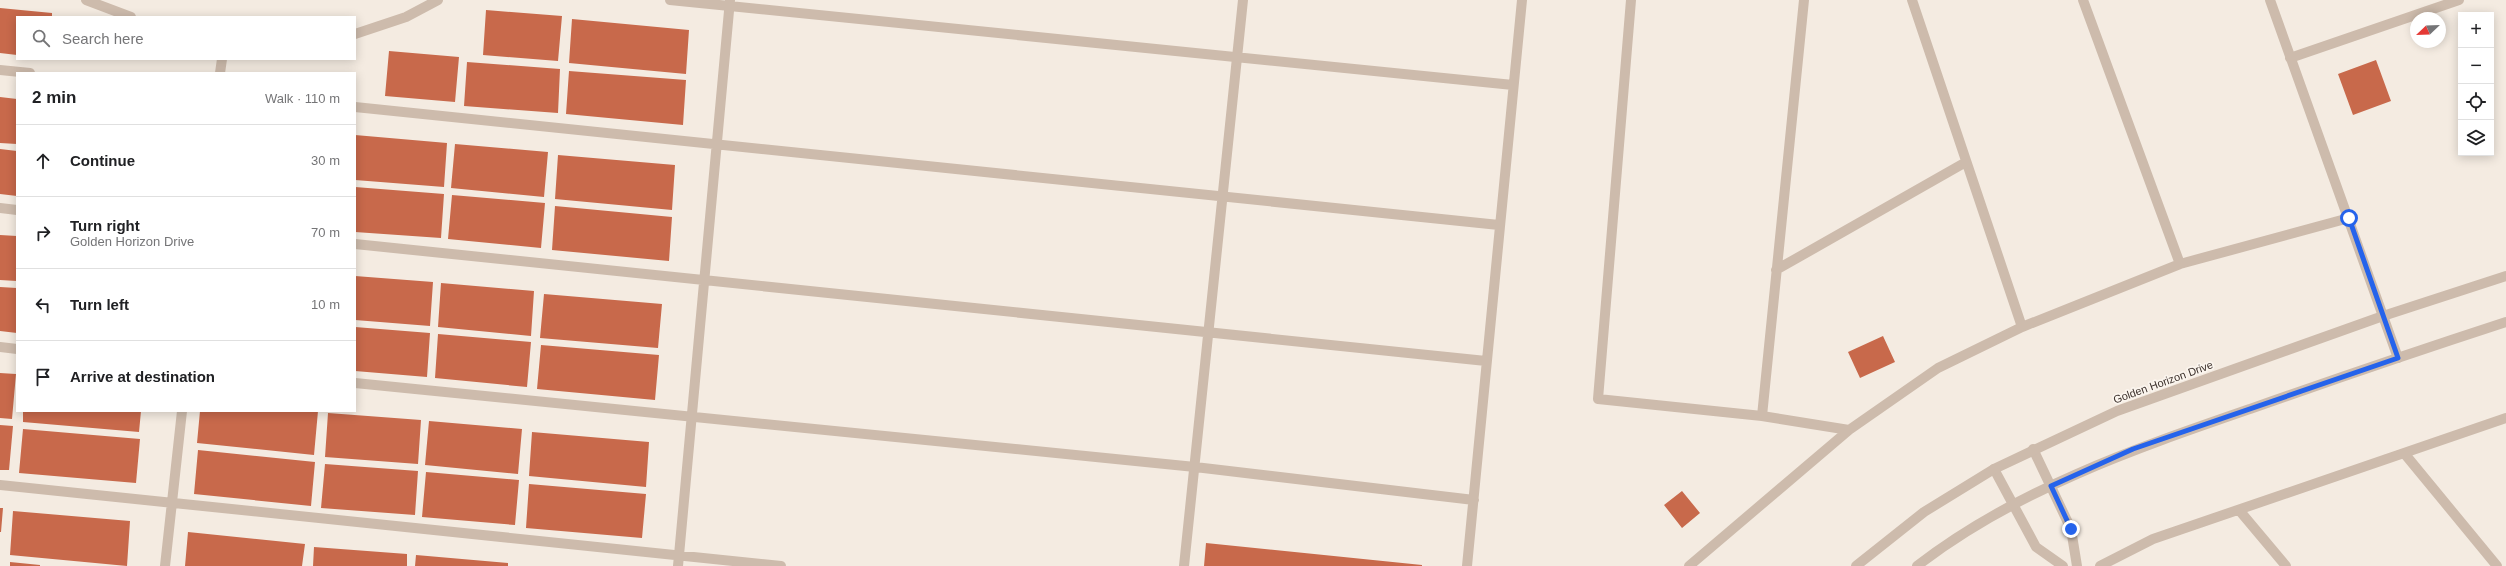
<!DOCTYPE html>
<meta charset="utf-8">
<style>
:root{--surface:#fff;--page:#f2f2f2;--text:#202124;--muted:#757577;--line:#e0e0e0}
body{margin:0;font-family:Arial,sans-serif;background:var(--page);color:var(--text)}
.controls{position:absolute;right:12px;top:12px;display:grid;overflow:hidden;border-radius:0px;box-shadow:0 2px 10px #0003}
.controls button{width:36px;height:36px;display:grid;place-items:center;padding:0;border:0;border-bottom:1px solid var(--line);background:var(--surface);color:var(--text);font:20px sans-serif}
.compass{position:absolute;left:2410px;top:12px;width:36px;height:36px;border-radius:50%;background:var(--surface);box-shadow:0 2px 10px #0003;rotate:247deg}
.stop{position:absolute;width:12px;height:12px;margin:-9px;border:3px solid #2563eb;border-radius:50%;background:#fff}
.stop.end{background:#2563eb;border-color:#fff;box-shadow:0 1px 4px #0008}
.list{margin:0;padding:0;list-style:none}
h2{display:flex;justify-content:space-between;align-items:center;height:52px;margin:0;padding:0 16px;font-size:17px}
h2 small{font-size:13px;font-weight:400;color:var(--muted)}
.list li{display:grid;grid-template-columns:26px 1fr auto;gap:12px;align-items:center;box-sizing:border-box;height:72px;padding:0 16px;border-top:1px solid var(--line)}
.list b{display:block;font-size:15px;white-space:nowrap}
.list p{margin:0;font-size:13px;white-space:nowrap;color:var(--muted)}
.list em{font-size:13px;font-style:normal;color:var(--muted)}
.icon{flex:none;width:22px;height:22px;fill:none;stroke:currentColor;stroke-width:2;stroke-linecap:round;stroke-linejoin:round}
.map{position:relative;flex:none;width:2506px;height:566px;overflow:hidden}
.search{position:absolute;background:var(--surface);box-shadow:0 2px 10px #0003;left:16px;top:16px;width:340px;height:44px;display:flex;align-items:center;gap:10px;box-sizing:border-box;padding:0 14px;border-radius:0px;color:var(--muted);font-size:15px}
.panel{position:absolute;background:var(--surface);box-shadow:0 2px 10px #0003;left:16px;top:72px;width:340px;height:340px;border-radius:0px}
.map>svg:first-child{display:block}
</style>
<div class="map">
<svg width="2506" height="566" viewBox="0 0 2506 566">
<rect width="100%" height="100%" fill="#f4ebe1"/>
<path fill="#c8694b" d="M 0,8 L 52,13 L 52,17 L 17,17 L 17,55 L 0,53 Z
M 486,10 L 562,16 L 558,61 L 483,55 Z
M 572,19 L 689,30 L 686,74 L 569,63 Z
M 389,51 L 459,57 L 455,102 L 385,96 Z
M 2376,60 L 2391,101 L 2353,115 L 2338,74 Z
M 467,62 L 560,69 L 558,113 L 464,106 Z
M 569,71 L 686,80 L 683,125 L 566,114 Z
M 0,97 L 17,99 L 17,144 L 0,143 Z
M 355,135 L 447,143 L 444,187 L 355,180 Z
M 455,144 L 548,152 L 544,197 L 451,188 Z
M 0,149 L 17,151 L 17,196 L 0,194 Z
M 558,155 L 675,165 L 672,210 L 555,199 Z
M 355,187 L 444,194 L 441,238 L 355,232 Z
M 452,195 L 545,203 L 541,248 L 448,239 Z
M 555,206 L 672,217 L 669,261 L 552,250 Z
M 0,235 L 17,236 L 17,281 L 0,280 Z
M 355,276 L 433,282 L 430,326 L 355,320 Z
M 441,283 L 534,291 L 531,336 L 438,327 Z
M 0,287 L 17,288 L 17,333 L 0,331 Z
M 544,294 L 662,304 L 658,348 L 540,338 Z
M 355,327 L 430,333 L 427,377 L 355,371 Z
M 438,334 L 531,342 L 527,387 L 435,378 Z
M 1883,336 L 1895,362 L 1860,378 L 1848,352 Z
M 541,345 L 659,355 L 655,400 L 537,389 Z
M 0,373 L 16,374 L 12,419 L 0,418 Z
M 23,411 L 141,411 L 139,432 L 23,422 Z
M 200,411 L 318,411 L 314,455 L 197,443 Z
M 328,413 L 421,420 L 418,464 L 325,457 Z
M 429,421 L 522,429 L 518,474 L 425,465 Z
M 0,425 L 13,426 L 9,470 L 0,470 Z
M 23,429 L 140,439 L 136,483 L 19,473 Z
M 532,432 L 649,442 L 646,487 L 529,476 Z
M 198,450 L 315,462 L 311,506 L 194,494 Z
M 325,464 L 418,471 L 415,515 L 321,508 Z
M 426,472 L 519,480 L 515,525 L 422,517 Z
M 529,484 L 646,494 L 642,538 L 526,528 Z
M 1682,491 L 1700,513 L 1682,528 L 1664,505 Z
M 0,508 L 3,508 L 1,532 L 0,532 Z
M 13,511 L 130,521 L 127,566 L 10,555 Z
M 188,532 L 305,544 L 302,566 L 185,566 Z
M 1206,543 L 1422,565 L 1422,566 L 1204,566 Z
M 314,547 L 407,554 L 407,566 L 313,566 Z
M 416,555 L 508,563 L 508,566 L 415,566 Z
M 10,562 L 40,565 L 40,566 L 10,566 Z"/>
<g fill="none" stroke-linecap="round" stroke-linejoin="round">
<path stroke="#cdbbac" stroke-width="10" d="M 86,0 L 131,17
M 670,0 L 1513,85
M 1631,0 L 1598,399 L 1762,416 L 1849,430
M 1912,0 L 2022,327
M 2083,0 L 2180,264
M 2270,0 L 2398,358
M 355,34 L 406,17 L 438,0
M 2290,58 L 2459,0
M 0,70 L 30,73
M 220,73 L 222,59
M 355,107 L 1499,225
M 0,208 L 17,210
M 355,244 L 1486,361
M 1776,270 L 1966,162
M 0,347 L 17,349
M 355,383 L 1195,467 L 1474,500
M 1762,416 L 1804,0
M 2033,449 L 2071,529 L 2077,566
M 2404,453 L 2497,566
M 1994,469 L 2036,547 L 2063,566
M 0,485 L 781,566
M 2239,510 L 2286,566
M 165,566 L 182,411
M 678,566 L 730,0
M 1184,566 L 1243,0
M 1467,566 L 1522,0
M 1689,566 L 1849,430 L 1938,368 L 2022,327 L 2180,264 L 2349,218
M 2100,566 L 2153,539 L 2506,418"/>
<path stroke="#cdbbac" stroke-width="10" d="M 1856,566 L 1924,512 L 1994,469 L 2117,411 L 2383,316 L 2506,276
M 1917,566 C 2015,490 2134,449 2250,409 C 2335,379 2420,350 2506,322"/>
</g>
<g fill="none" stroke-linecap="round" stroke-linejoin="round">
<path stroke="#2563eb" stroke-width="5" d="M 2071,529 L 2051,486 L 2133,449 L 2398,358 L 2349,218"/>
</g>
<g text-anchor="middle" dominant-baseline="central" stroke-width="3.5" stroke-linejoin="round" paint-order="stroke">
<g font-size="11" fill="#3b302b" stroke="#fbf5ee">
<text transform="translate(2163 382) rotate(-20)">Golden Horizon Drive</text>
</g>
</g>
</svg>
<div class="controls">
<button>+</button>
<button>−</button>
<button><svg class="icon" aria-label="locate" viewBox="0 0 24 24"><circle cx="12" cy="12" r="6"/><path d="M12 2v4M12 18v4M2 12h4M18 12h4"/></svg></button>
<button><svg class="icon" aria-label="layers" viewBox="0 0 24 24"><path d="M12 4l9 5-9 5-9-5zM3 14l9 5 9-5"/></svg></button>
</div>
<svg class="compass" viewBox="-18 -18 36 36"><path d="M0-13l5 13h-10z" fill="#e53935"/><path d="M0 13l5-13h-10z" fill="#757577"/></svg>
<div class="stop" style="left:2349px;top:218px"></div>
<div class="stop end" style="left:2071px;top:529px"></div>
<div class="search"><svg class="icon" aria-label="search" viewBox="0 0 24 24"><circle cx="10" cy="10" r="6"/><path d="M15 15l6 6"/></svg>Search here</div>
<section class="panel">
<h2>2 min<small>Walk · 110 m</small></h2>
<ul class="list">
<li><svg class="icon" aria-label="ahead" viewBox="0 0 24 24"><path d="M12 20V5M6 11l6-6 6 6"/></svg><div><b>Continue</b></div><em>30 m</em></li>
<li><svg class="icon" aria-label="right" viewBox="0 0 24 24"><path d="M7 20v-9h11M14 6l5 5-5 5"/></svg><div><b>Turn right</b><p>Golden Horizon Drive</p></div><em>70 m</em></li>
<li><svg class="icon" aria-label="left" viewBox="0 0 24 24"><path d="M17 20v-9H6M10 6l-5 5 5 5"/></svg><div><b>Turn left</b></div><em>10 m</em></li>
<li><svg class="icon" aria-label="arrive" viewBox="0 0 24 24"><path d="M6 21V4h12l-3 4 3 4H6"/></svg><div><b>Arrive at destination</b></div></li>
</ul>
</section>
</div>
